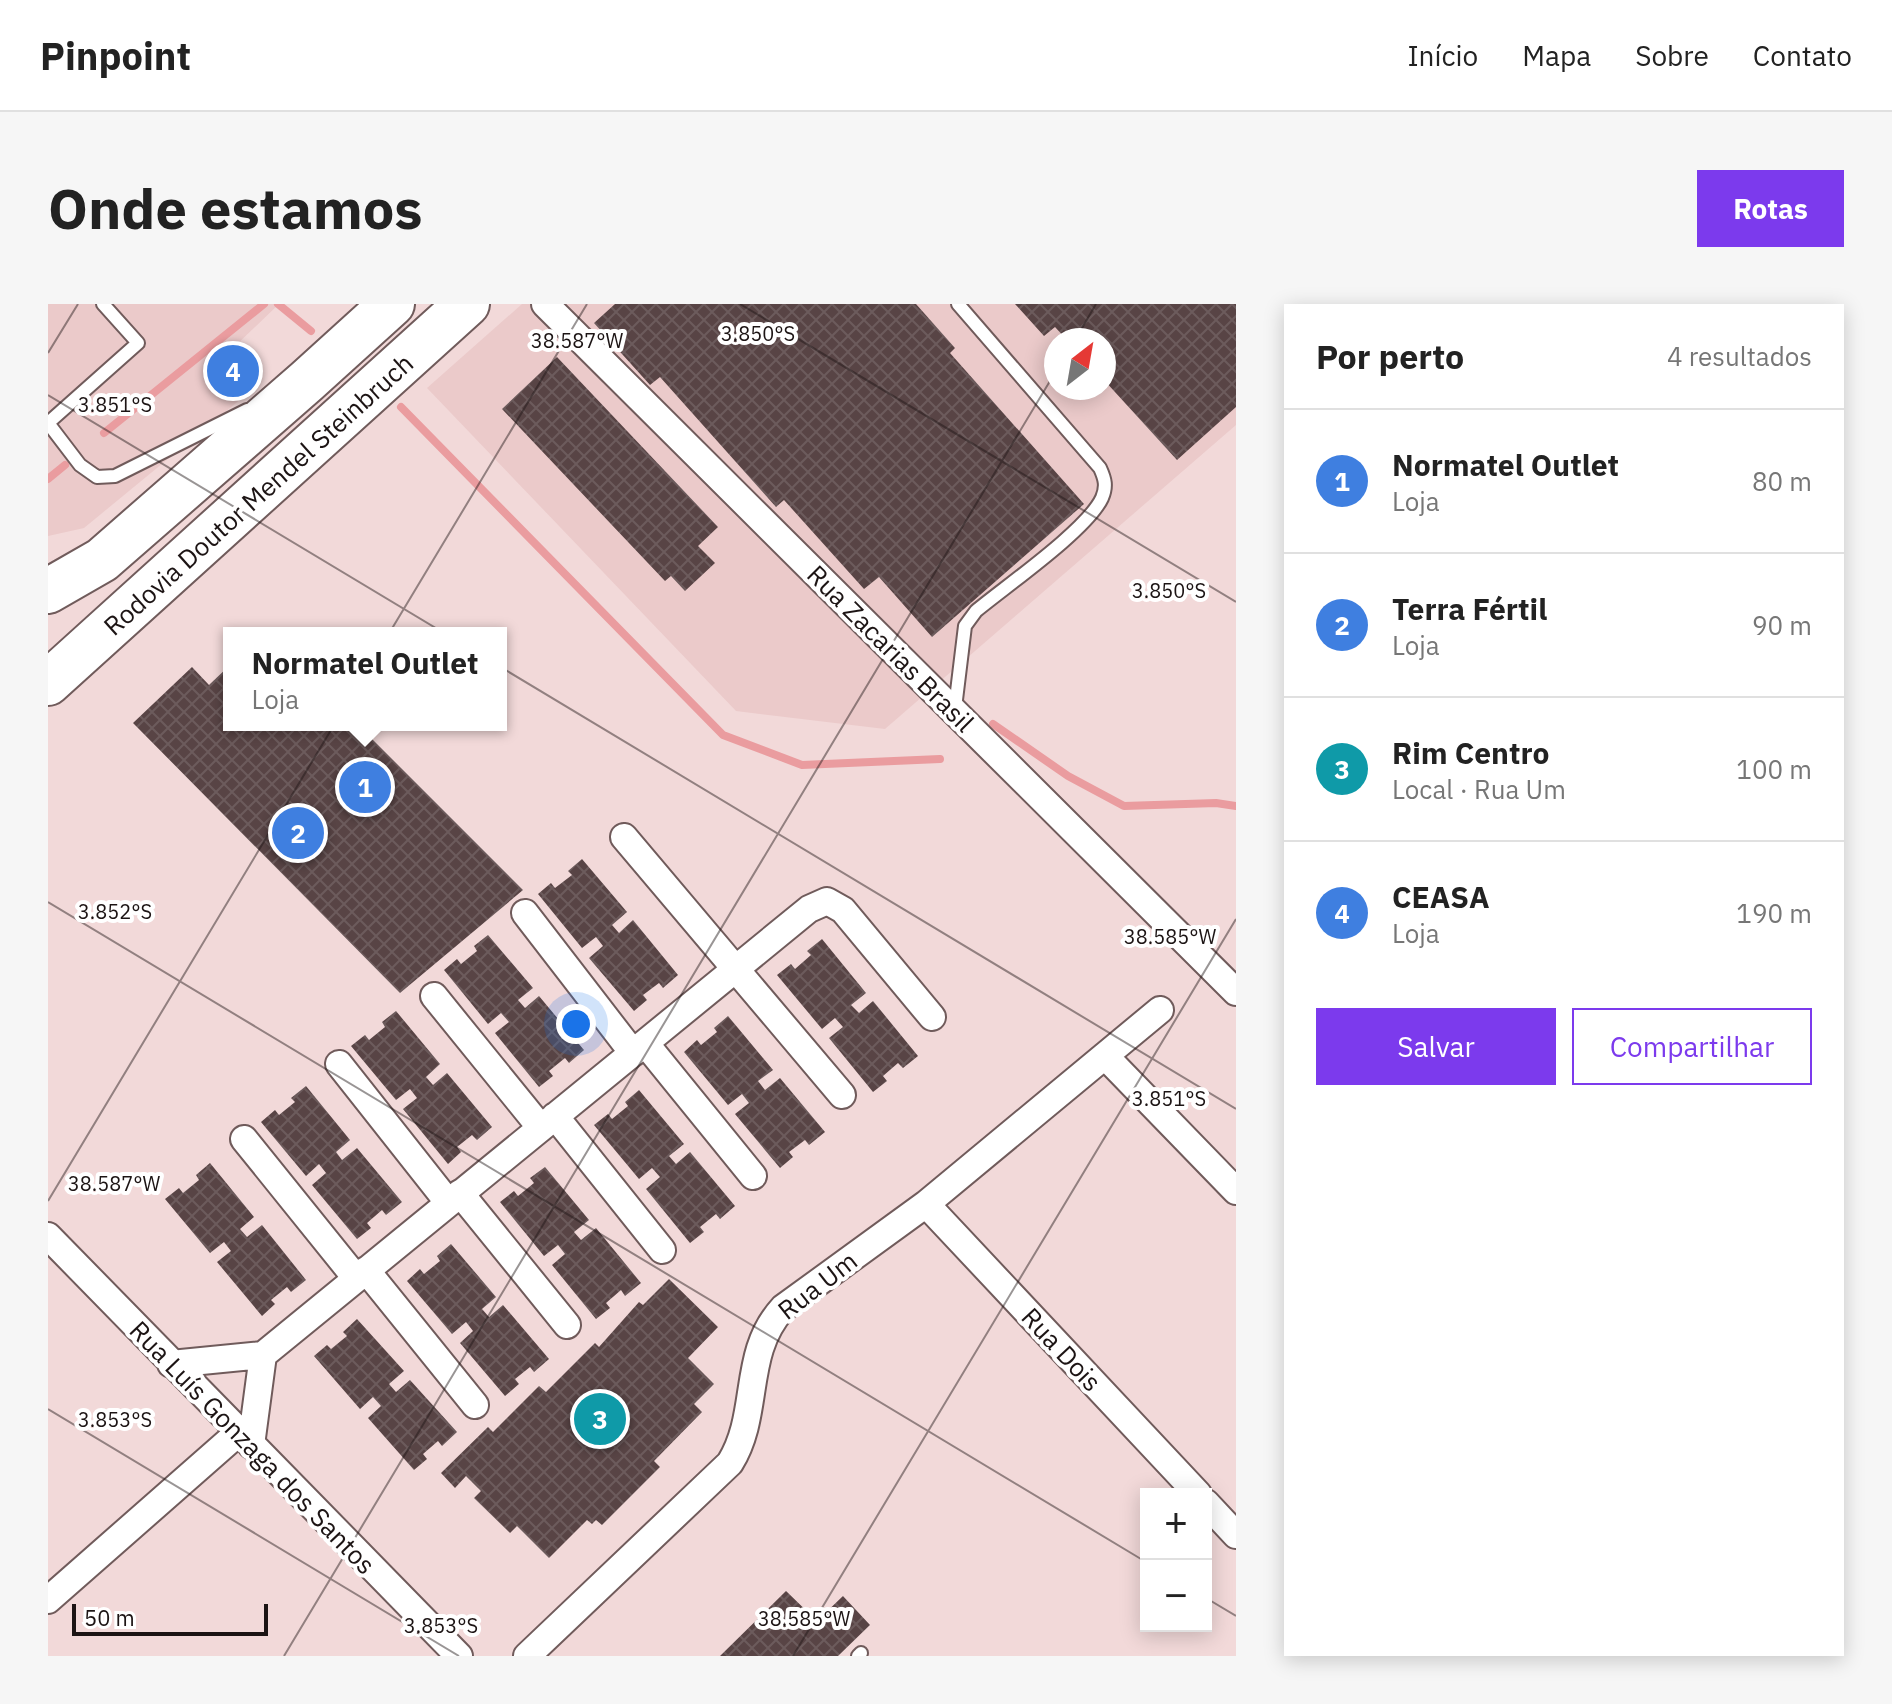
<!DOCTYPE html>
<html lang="pt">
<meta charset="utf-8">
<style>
:root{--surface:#fff;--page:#f6f6f6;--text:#222;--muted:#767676;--line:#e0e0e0;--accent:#7c3aed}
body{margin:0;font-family:"IBM Plex Sans",sans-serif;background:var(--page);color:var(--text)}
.controls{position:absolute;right:24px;bottom:24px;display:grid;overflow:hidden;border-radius:0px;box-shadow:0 4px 20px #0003}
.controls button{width:72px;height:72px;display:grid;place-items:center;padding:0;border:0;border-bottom:2px solid var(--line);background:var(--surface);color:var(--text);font:40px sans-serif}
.compass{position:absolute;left:996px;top:24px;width:72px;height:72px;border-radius:50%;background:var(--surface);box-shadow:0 4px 20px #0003;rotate:31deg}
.scale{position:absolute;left:24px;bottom:20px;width:196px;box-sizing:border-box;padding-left:8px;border:4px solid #1c1414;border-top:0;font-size:22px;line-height:28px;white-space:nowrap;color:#1c1414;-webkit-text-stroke:6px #fff;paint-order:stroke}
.you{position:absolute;left:528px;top:720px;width:28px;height:28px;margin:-20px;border:6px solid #fff;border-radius:50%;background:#1a73e8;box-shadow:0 0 0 12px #1a73e833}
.badge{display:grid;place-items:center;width:52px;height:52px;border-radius:50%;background:var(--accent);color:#fff;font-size:26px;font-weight:700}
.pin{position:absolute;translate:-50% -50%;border:4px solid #fff;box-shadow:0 2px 8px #0006}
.popup{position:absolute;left:175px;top:323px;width:284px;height:104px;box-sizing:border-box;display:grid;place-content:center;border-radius:0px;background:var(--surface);filter:drop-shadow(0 2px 6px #0005);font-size:26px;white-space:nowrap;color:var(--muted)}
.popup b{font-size:30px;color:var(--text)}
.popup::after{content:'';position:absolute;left:50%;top:100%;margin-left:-16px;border:16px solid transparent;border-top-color:var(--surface)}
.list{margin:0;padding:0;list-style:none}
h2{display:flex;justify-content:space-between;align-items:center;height:104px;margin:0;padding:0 32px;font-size:34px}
h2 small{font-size:26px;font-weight:400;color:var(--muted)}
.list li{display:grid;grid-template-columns:52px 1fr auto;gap:24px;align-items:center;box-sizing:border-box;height:144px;padding:0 32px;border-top:2px solid var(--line)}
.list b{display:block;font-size:30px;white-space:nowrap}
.list p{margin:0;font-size:26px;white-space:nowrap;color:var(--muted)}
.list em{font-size:26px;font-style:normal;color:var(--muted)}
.actions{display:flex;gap:16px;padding:24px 32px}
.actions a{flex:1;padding:18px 0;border:2px solid var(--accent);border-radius:0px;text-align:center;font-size:28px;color:var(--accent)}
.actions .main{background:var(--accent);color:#fff}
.map{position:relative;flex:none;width:1188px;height:1352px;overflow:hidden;border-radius:0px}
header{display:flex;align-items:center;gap:48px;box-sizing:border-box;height:112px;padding:0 40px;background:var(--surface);border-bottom:2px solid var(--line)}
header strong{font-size:38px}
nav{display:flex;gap:44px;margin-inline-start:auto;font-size:28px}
.intro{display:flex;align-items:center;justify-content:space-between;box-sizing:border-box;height:192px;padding:0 48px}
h1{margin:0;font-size:56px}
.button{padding:20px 36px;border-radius:0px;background:var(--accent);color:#fff;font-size:28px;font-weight:700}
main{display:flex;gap:48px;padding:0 48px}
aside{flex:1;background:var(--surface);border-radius:0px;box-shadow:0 4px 20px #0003}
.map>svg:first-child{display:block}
</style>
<header>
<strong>Pinpoint</strong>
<nav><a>Início</a><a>Mapa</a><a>Sobre</a><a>Contato</a></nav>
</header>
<div class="intro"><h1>Onde estamos</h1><a class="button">Rotas</a></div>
<main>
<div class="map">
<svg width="1188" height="1352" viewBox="0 0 1188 1352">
<defs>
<pattern id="building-cross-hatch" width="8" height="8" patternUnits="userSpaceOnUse" patternTransform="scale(2)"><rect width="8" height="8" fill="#584445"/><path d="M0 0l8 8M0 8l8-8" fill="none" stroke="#6c5b5c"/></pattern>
</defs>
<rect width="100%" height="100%" fill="#f2d9d9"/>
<path fill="#ebcaca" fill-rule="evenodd" d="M 0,0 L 231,0 L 184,45 L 199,90 L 36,224 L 0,232 Z
M 474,0 L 1188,0 L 1188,121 L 837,425 L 688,407 L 379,84 ZM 1008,36 L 1056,36 L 1056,84 L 1008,84 Z"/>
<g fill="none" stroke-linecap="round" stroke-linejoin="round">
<path stroke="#ea9c9f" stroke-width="8" d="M 230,0 L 263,27
M 353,103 L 675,431 L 754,461 L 892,455
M 56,129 L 216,0
M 0,175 L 17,161
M 945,420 L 1020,472 L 1076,502 L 1168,499 L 1188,502"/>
</g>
<path fill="url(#building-cross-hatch)" d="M 567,0 L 868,0 L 907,44 L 902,49 L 1036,200 L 884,333 L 831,273 L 816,285 L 736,196 L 728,203 L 612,73 L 602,81 L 546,19 Z
M 967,0 L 1188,0 L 1188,103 L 1129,156 L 1056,76 L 1056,36 L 1019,36 L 1007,23 L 996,32 Z
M 509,53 L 670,223 L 650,242 L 667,259 L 637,287 L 623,272 L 617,277 L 454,105 Z
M 181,362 L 181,421 L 310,421 L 475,586 L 352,689 L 85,419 L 144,363 L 161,381 Z
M 534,555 L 579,608 L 564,621 L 571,629 L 585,616 L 630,671 L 615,684 L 611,679 L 595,691 L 599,696 L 586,707 L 541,654 L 555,642 L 548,633 L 534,644 L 490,590 L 503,579 L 507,584 L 524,571 L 520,567 Z
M 440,631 L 485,684 L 470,696 L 477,704 L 491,692 L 536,746 L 521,759 L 517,754 L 501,767 L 505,772 L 491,783 L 447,729 L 461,718 L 453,709 L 440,720 L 396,666 L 409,655 L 413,660 L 429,647 L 426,642 Z
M 774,635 L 818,689 L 803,701 L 811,709 L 825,697 L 870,752 L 855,764 L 850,759 L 835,772 L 839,777 L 825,788 L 781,734 L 795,723 L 787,714 L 774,725 L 729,671 L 743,660 L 747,665 L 763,651 L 759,647 Z
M 348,707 L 392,760 L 378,773 L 385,781 L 399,769 L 444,823 L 429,836 L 424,831 L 409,843 L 413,848 L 400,860 L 355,805 L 369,794 L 362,785 L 348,796 L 303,742 L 317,731 L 321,736 L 337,723 L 334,718 Z
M 680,712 L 725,766 L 710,777 L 717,786 L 732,774 L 777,828 L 761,841 L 757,836 L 741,848 L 745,853 L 732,864 L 687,810 L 701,799 L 694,790 L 680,801 L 636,748 L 649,736 L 653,741 L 669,728 L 666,724 Z
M 258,782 L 302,836 L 288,848 L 294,856 L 309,844 L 354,898 L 338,911 L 334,906 L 319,919 L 323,924 L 309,935 L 264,881 L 278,869 L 271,860 L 258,872 L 213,818 L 227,806 L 231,811 L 247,798 L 243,794 Z
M 591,786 L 636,840 L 621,852 L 628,860 L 642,848 L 687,902 L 672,915 L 668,910 L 652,923 L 656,928 L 642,939 L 598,885 L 612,873 L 604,864 L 591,875 L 546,821 L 560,810 L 564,815 L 580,802 L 577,798 Z
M 162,859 L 206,913 L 192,925 L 199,933 L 214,921 L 258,976 L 243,988 L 239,983 L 223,996 L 227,1000 L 214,1012 L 169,958 L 183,947 L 176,938 L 162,949 L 117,895 L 131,884 L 135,889 L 151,876 L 148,871 Z
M 497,863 L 541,916 L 526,928 L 533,936 L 548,924 L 593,979 L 577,992 L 573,986 L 558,999 L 562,1004 L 548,1015 L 504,961 L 517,950 L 510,941 L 496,952 L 452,898 L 466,887 L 470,892 L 486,879 L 482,874 Z
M 403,940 L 448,993 L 434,1005 L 441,1013 L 455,1001 L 501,1055 L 486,1068 L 482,1063 L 467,1075 L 471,1080 L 457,1092 L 412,1039 L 425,1027 L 418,1018 L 404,1030 L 359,977 L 372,965 L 376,970 L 392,957 L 389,952 Z
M 621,975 L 670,1023 L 640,1054 L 666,1080 L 646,1100 L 654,1108 L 606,1157 L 612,1163 L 554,1221 L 548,1216 L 544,1220 L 539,1216 L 501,1254 L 469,1222 L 462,1229 L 426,1194 L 433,1187 L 418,1172 L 407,1184 L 393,1169 L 440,1123 L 445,1128 L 491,1082 L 498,1088 L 547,1039 L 551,1043 L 591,998 L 595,1001 Z
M 309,1015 L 356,1067 L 341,1080 L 348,1088 L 362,1076 L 409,1128 L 394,1142 L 390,1137 L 375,1150 L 379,1155 L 366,1166 L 320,1114 L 333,1102 L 325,1093 L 312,1105 L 266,1052 L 279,1041 L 283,1045 L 299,1032 L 295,1028 Z
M 738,1287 L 769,1317 L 795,1292 L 822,1321 L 790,1352 L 672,1352 Z"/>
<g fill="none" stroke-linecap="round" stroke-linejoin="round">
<defs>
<path id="lane" d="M 55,0 L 90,39 L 0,119 L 32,161 L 49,173 L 67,172 L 199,106
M 907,404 L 917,322 L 928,307 C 958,282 1039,226 1054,194 C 1059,182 1057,175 1052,164 L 910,0
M 810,1352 L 813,1349"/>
<path id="street" d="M 497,0 L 1188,688
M 576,533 L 794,791
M 477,609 L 585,749
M 386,692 L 493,824
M 597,739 L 705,872
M 1058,753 L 1188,887
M 291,760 L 400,898
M 507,812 L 614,946
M 196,835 L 308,974
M 412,889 L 519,1021
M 878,900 L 1150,1190
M 0,932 L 411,1352
M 318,966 L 427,1101
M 123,1060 L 215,1051 L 761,605 L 779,597 L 795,606 L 884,713
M 203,1141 L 215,1051
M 1158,1199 L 1188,1231
M 0,1296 L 190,1129
M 479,1352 L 682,1159 C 713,1109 693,1050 735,1004 L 878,900 L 1112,706"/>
<path id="highway" d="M 0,287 L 54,256 L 259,77 L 344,0
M 0,379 L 419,0"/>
</defs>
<use href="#lane" stroke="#705b5b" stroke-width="16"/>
<use href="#street" stroke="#705b5b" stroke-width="30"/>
<use href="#highway" stroke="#705b5b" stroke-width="48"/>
<use href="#lane" stroke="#fff" stroke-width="12"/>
<use href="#street" stroke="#fff" stroke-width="26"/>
<use href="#highway" stroke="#fff" stroke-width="44"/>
</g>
<path fill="none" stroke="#1c1414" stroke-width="2" stroke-opacity="0.45" d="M 692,0 L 1188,298M 1027,36 L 1048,0M 0,49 L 30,0M 0,91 L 1188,805M 0,598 L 1098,1258M 0,897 L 539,0M 0,1105 L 411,1352M 1158,1294 L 1188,1312M 236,1352 L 1008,67M 745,1352 L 1188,615"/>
<g text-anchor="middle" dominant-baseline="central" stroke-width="8" stroke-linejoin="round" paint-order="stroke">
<g font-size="26" fill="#1c1414" stroke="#fff">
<text transform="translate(210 190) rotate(-42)">Rodovia Doutor Mendel Steinbruch</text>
<text transform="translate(843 344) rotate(45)">Rua Zacarias Brasil</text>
<text transform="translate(769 981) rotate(-38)">Rua Um</text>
<text transform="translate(1014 1045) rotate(47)">Rua Dois</text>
<text transform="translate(205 1143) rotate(46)">Rua Luís Gonzaga dos Santos</text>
</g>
</g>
<g font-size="20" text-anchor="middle" fill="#1c1414" stroke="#fff" stroke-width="8" stroke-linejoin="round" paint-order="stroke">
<text x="710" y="37">3.850°S</text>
<text x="529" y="44">38.587°W</text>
<text x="67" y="108">3.851°S</text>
<text x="1121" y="294">3.850°S</text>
<text x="67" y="615">3.852°S</text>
<text x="1122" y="640">38.585°W</text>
<text x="1121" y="802">3.851°S</text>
<text x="66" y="887">38.587°W</text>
<text x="67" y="1123">3.853°S</text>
<text x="756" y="1322">38.585°W</text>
<text x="393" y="1329">3.853°S</text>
</g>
</svg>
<div class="controls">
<button>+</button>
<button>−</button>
</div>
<svg class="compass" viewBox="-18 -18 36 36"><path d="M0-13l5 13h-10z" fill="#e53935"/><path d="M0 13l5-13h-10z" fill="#767676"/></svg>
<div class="scale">50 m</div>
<div class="you"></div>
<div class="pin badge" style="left:317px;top:483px;background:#3f7fe0">1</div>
<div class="popup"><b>Normatel Outlet</b>Loja</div>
<div class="pin badge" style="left:250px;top:529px;background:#3f7fe0">2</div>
<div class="pin badge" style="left:552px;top:1115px;background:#0f9aa8">3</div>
<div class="pin badge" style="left:185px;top:67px;background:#3f7fe0">4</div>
</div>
<aside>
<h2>Por perto<small>4 resultados</small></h2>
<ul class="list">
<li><span class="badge" style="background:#3f7fe0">1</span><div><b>Normatel Outlet</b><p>Loja</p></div><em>80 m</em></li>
<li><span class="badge" style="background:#3f7fe0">2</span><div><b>Terra Fértil</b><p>Loja</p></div><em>90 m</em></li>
<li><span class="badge" style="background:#0f9aa8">3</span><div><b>Rim Centro</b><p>Local · Rua Um</p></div><em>100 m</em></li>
<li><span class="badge" style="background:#3f7fe0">4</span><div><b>CEASA</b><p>Loja</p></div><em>190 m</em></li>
</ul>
<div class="actions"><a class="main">Salvar</a><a>Compartilhar</a></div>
</aside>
</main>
